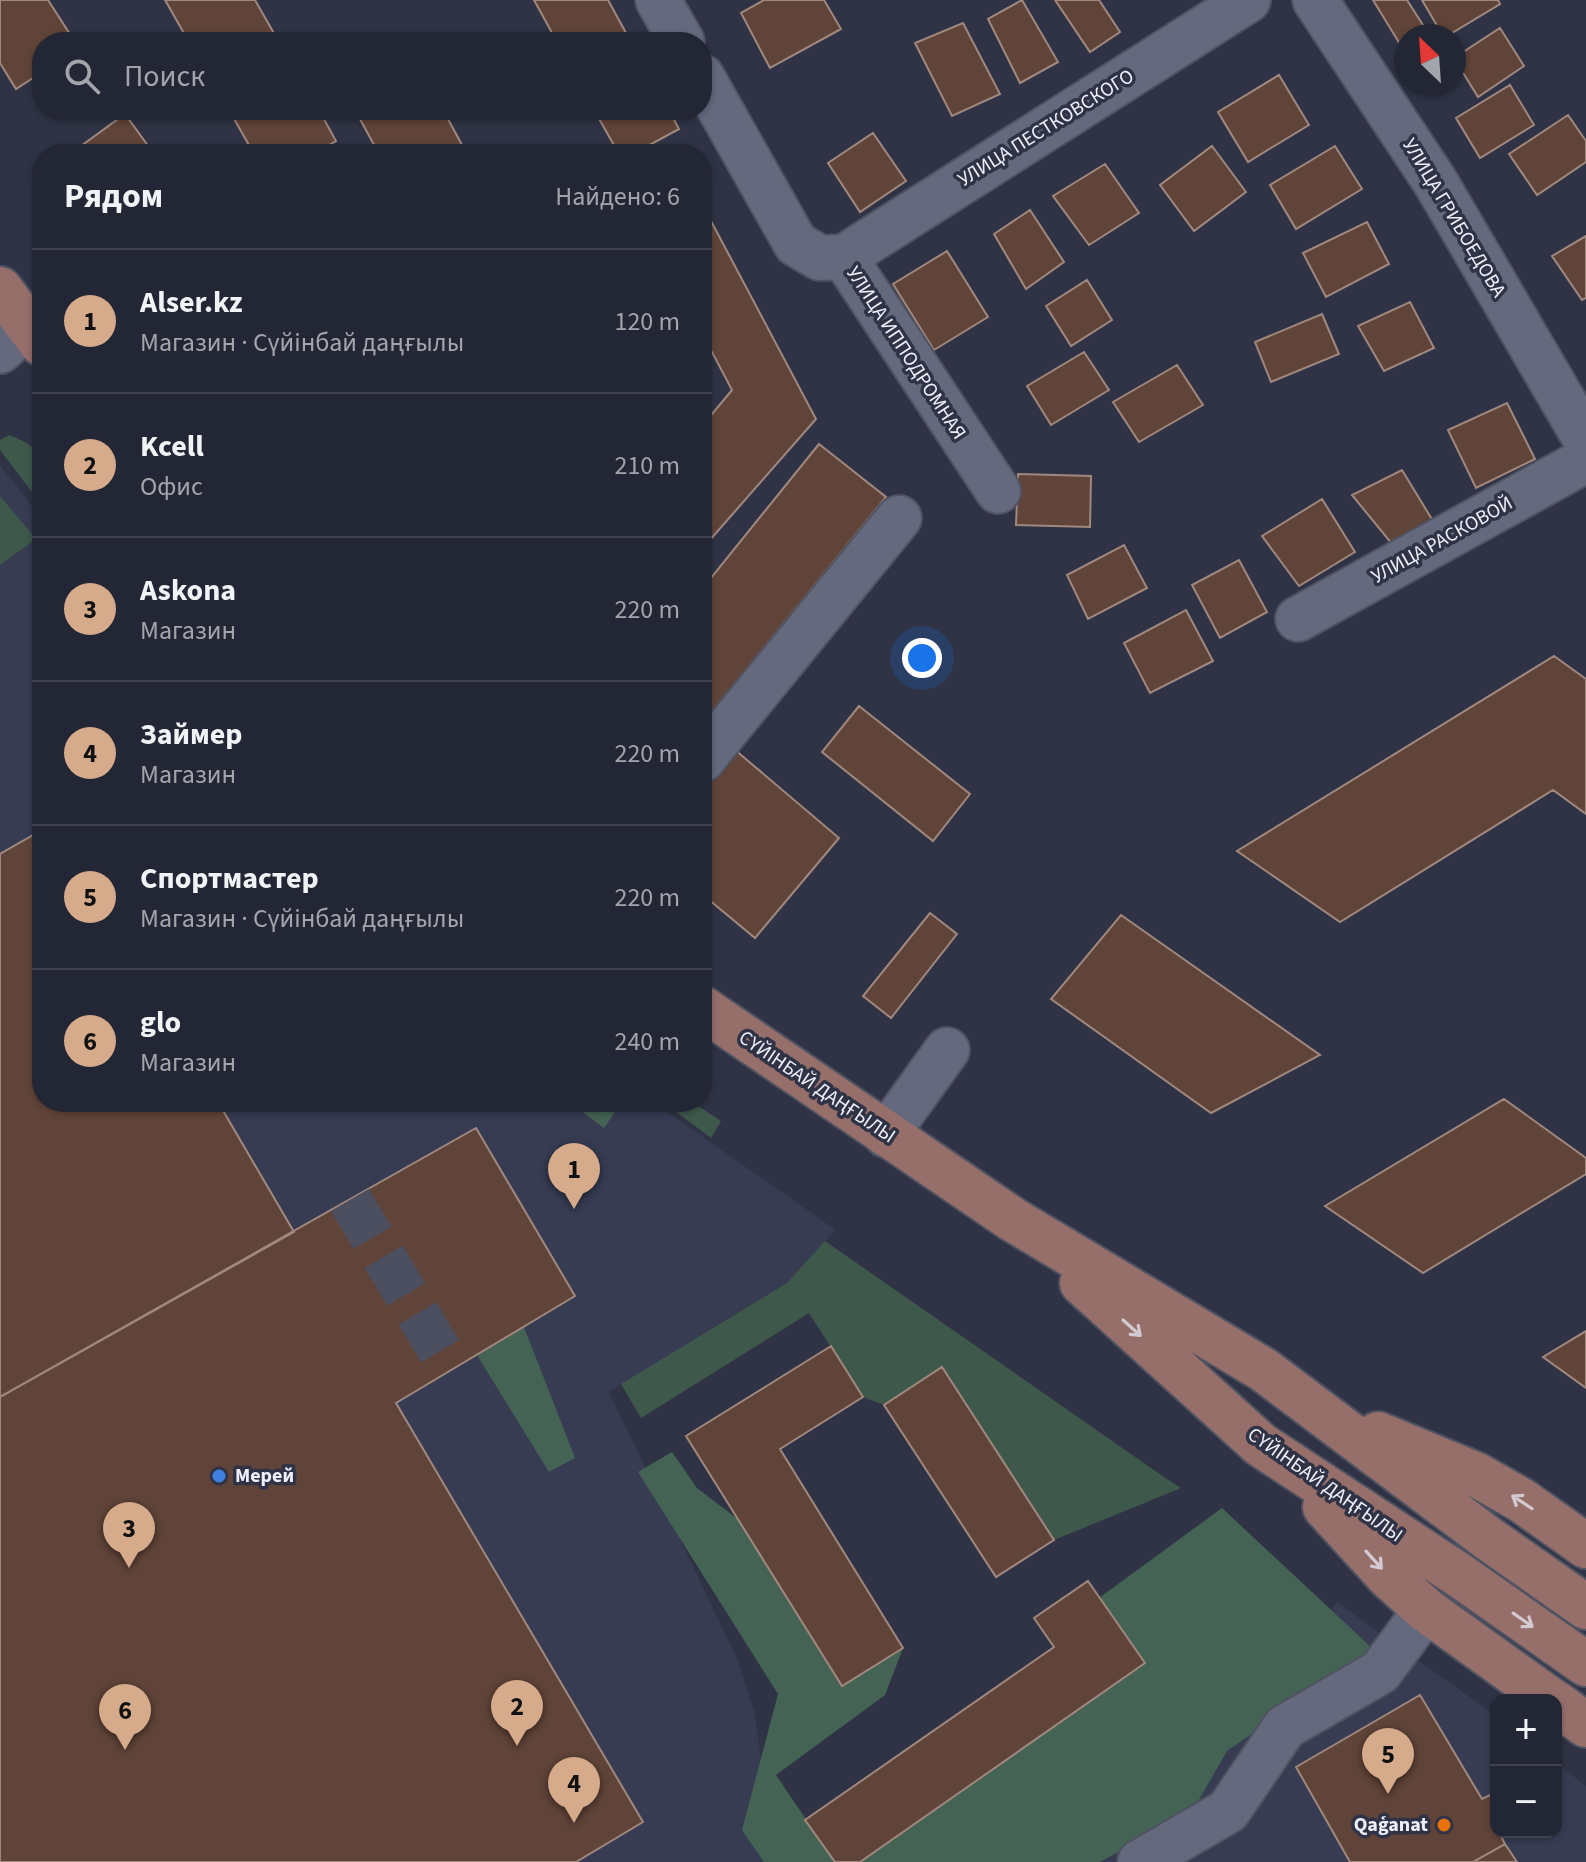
<!DOCTYPE html>
<html lang="ru">
<meta charset="utf-8">
<style>
:root{--surface:#232634;--page:#2b2e3c;--text:#f1f3f6;--muted:#a3a5ac;--line:#40434f;--accent:#d6ab8b}
body{margin:0;font-family:"Source Sans 3",sans-serif;background:var(--page);color:var(--text)}
.controls{position:absolute;right:24px;bottom:24px;display:grid;overflow:hidden;border-radius:16px;box-shadow:0 2px 6px #0004}
.controls button{width:72px;height:72px;display:grid;place-items:center;padding:0;border:0;border-bottom:2px solid var(--line);background:var(--surface);color:var(--text);font:40px sans-serif}
.compass{position:absolute;left:1394px;top:24px;width:72px;height:72px;border-radius:50%;background:var(--surface);box-shadow:0 2px 6px #0004;rotate:335deg}
.you{position:absolute;left:922px;top:658px;width:28px;height:28px;margin:-20px;border:6px solid #fff;border-radius:50%;background:#1a73e8;box-shadow:0 0 0 12px #1a73e833}
.badge{display:grid;place-items:center;width:52px;height:52px;border-radius:50%;background:var(--accent);color:#111;font-size:26px;font-weight:700}
.pin{position:absolute;translate:-50% -66px;filter:drop-shadow(0 2px 4px #0008)}
.pin::after{content:'';position:absolute;top:42px;width:28px;height:24px;background:inherit;clip-path:polygon(0 0,100% 0,50% 100%)}
.list{margin:0;padding:0;list-style:none}
h2{display:flex;justify-content:space-between;align-items:center;height:104px;margin:0;padding:0 32px;font-size:34px}
h2 small{font-size:26px;font-weight:400;color:var(--muted)}
.list li{display:grid;grid-template-columns:52px 1fr auto;gap:24px;align-items:center;box-sizing:border-box;height:144px;padding:0 32px;border-top:2px solid var(--line)}
.list b{display:block;font-size:30px;white-space:nowrap}
.list p{margin:0;font-size:26px;white-space:nowrap;color:var(--muted)}
.list em{font-size:26px;font-style:normal;color:var(--muted)}
.icon{flex:none;width:44px;height:44px;fill:none;stroke:currentColor;stroke-width:2;stroke-linecap:round;stroke-linejoin:round}
.map{position:relative;flex:none;width:1586px;height:1862px;overflow:hidden}
.search{position:absolute;background:var(--surface);box-shadow:0 2px 6px #0004;left:32px;top:32px;width:680px;height:88px;display:flex;align-items:center;gap:20px;box-sizing:border-box;padding:0 28px;border-radius:32px;color:var(--muted);font-size:30px}
.panel{position:absolute;background:var(--surface);box-shadow:0 2px 6px #0004;left:32px;top:144px;width:680px;height:968px;border-radius:32px}
.map>svg:first-child{display:block}
</style>
<div class="map">
<svg width="1586" height="1862" viewBox="0 0 1586 1862">
<rect width="100%" height="100%" fill="#2f3345"/>
<path fill="#373c53" d="M 0,465 L 42,519 L 42,1102 L 653,1102 L 836,1230 L 787,1283 L 609,1392 L 737,1658 L 754,1711 L 762,1764 L 750,1801 L 792,1862 L 0,1862 Z
M 1337,1602 L 1496,1716 L 1496,1832 L 1556,1832 L 1556,1763 L 1586,1786 L 1586,1862 L 1044,1862 L 1289,1661 Z"/>
<path fill="#3f584c" d="M 9,435 C 51,451 42,465 42,505 L 0,450 L 0,440 Z
M 0,496 L 36,539 L 0,565 Z
M 663,1102 L 692,1102 L 721,1121 L 711,1138 Z
M 825,1241 L 1164,1477 L 1181,1488 L 1054,1540 L 884,1405 L 863,1397 L 809,1313 L 641,1418 L 621,1384 L 787,1283 Z"/>
<path fill="#446354" d="M 569,1102 L 622,1102 L 604,1128 Z
M 524,1327 L 575,1458 L 549,1472 L 477,1355 Z
M 672,1452 L 697,1488 L 739,1520 L 841,1686 L 903,1648 L 885,1695 L 776,1775 L 835,1862 L 764,1862 L 742,1830 L 778,1694 L 638,1472 Z
M 1222,1508 L 1373,1649 L 1227,1751 L 1192,1812 L 1100,1862 L 860,1862 L 1099,1598 Z"/>
<path fill="#614439" stroke="#a0887f" stroke-width="2" d="M 0,0 L 48,0 L 75,42 L 42,42 L 42,72 L 16,89 L 0,63 Z
M 165,0 L 255,0 L 279,42 L 189,42 Z
M 534,0 L 608,0 L 631,42 L 557,42 Z
M 764,0 L 824,0 L 841,29 L 770,68 L 741,13 Z
M 1022,0 L 1058,62 L 1020,83 L 988,19 Z
M 1055,0 L 1099,0 L 1120,32 L 1090,52 Z
M 1373,0 L 1407,0 L 1430,36 L 1406,36 L 1406,54 Z
M 1422,0 L 1498,0 L 1500,4 L 1447,36 L 1443,36 Z
M 963,23 L 1000,94 L 952,116 L 915,43 Z
M 1500,28 L 1524,66 L 1478,97 L 1454,58 Z
M 1279,75 L 1309,125 L 1248,162 L 1218,112 Z
M 1510,85 L 1534,125 L 1480,158 L 1456,118 Z
M 229,110 L 319,110 L 336,141 L 313,154 L 254,154 Z
M 355,110 L 443,110 L 467,154 L 379,154 Z
M 594,110 L 669,110 L 679,129 L 633,154 L 619,154 Z
M 125,114 L 154,154 L 70,154 Z
M 1568,115 L 1586,141 L 1586,162 L 1537,195 L 1509,154 Z
M 873,133 L 906,181 L 860,212 L 828,163 Z
M 1212,146 L 1246,192 L 1194,231 L 1160,185 Z
M 1335,146 L 1362,189 L 1296,229 L 1270,185 Z
M 1105,164 L 1139,213 L 1089,245 L 1053,196 Z
M 702,204 L 816,419 L 702,549 L 702,426 L 732,390 L 702,333 Z
M 1030,210 L 1064,262 L 1026,289 L 994,234 Z
M 1367,222 L 1389,264 L 1326,297 L 1303,253 Z
M 1586,236 L 1586,298 L 1582,300 L 1552,256 Z
M 947,251 L 988,317 L 934,350 L 893,284 Z
M 1087,280 L 1112,320 L 1071,346 L 1046,306 Z
M 1410,302 L 1434,348 L 1384,371 L 1358,326 Z
M 1322,314 L 1339,354 L 1271,382 L 1255,342 Z
M 1084,352 L 1109,390 L 1051,425 L 1027,386 Z
M 1177,365 L 1203,405 L 1139,442 L 1113,402 Z
M 1507,403 L 1535,459 L 1476,488 L 1448,430 Z
M 819,444 L 886,497 L 702,724 L 702,589 Z
M 1402,470 L 1433,521 L 1392,544 L 1352,495 Z
M 1018,474 L 1091,476 L 1090,527 L 1016,525 Z
M 1322,499 L 1355,552 L 1299,586 L 1262,536 Z
M 1124,545 L 1147,588 L 1088,619 L 1067,575 Z
M 1239,560 L 1267,612 L 1220,638 L 1192,585 Z
M 1186,610 L 1213,661 L 1150,693 L 1124,643 Z
M 1554,656 L 1586,679 L 1586,814 L 1553,790 L 1340,922 L 1237,851 Z
M 859,706 L 970,794 L 933,841 L 822,752 Z
M 734,749 L 839,838 L 755,938 L 702,894 L 702,787 Z
M 42,830 L 42,1102 L 218,1102 L 294,1232 L 0,1397 L 0,854 Z
M 930,913 L 957,934 L 891,1018 L 863,996 Z
M 1121,915 L 1320,1055 L 1211,1113 L 1051,999 Z
M 1504,1099 L 1586,1158 L 1586,1174 L 1423,1273 L 1325,1206 Z
M 476,1128 L 575,1296 L 396,1403 L 643,1822 L 576,1862 L 0,1862 L 0,1397 Z
M 1586,1331 L 1586,1388 L 1543,1357 Z
M 831,1346 L 863,1397 L 780,1449 L 903,1648 L 842,1686 L 686,1436 Z
M 942,1367 L 1054,1540 L 996,1577 L 884,1405 Z
M 1088,1581 L 1145,1663 L 860,1862 L 835,1862 L 805,1820 L 1054,1647 L 1034,1618 Z
M 1420,1695 L 1482,1799 L 1496,1792 L 1496,1819 L 1493,1821 L 1496,1832 L 1499,1832 L 1505,1844 L 1473,1862 L 1350,1862 L 1296,1767 Z
M 1505,1844 L 1517,1862 L 1473,1862 Z"/>
<g fill="none" stroke-linecap="round" stroke-linejoin="round">
<path stroke="#4c4f60" stroke-width="44" stroke-dasharray="44 22" stroke-linecap="butt" d="M 350,1200 L 451,1370"/>
<defs>
<path id="minor" d="M 658,0 L 682,42
M 1315,0 L 1436,183 L 1586,440
M 702,77 L 796,244 L 820,258 L 844,257 L 998,491
M 844,257 L 1248,0
M 0,351 L 28,325
M 1298,619 L 1586,460
M 702,760 L 899,518
M 886,1135 L 947,1050
M 1140,1862 L 1228,1811 L 1285,1727 L 1380,1672 L 1426,1610"/>
<path id="major" d="M 0,289 L 42,344
M 702,1008 L 1012,1219 L 1264,1370 L 1489,1539 L 1586,1607
M 1082,1283 L 1261,1445 L 1459,1575 L 1586,1664
M 1378,1434 L 1475,1474 L 1521,1500 L 1586,1546
M 1325,1507 L 1388,1576 L 1426,1610 L 1551,1700
M 1556,1703 L 1586,1725"/>
</defs>
<use href="#minor" stroke="#4f5261" stroke-width="48"/>
<use href="#major" stroke="#4f5261" stroke-width="48"/>
<use href="#minor" stroke="#65697e" stroke-width="44"/>
<use href="#major" stroke="#966f6b" stroke-width="44"/>
</g>
<defs><path id="oneway-shaft" d="M-6 0H5M1.5-3L5.5 0L1.5 3" fill="none" stroke-width="1.6" stroke-linecap="round" stroke-linejoin="round" transform="scale(2)"/></defs>
<g stroke="#d3c9d0">
<use href="#oneway-shaft" transform="translate(1132 1328) rotate(42)"/>
<use href="#oneway-shaft" transform="translate(1522 1502) rotate(-147)"/>
<use href="#oneway-shaft" transform="translate(1374 1560) rotate(48)"/>
<use href="#oneway-shaft" transform="translate(1523 1620) rotate(35)"/>
</g>
<circle fill="#3f7fe0" stroke="#2f3345" stroke-width="3" cx="219" cy="1476" r="8"/>
<circle fill="#e8710a" stroke="#2f3345" stroke-width="3" cx="1444" cy="1825" r="8"/>
<g text-anchor="middle" dominant-baseline="central" stroke-width="7" stroke-linejoin="round" paint-order="stroke">
<g font-size="20" fill="#edf0fc" stroke="#2f3345">
<text transform="translate(1046 128) rotate(-32)">УЛИЦА ПЕСТКОВСКОГО</text>
<text transform="translate(1454 218) rotate(59)">УЛИЦА ГРИБОЕДОВА</text>
<text transform="translate(906 353) rotate(57)">УЛИЦА ИППОДРОМНАЯ</text>
<text transform="translate(1442 540) rotate(-29)">УЛИЦА РАСКОВОЙ</text>
<text transform="translate(817 1087) rotate(34)">СҮЙІНБАЙ ДАҢҒЫЛЫ</text>
<text transform="translate(1325 1485) rotate(35)">СҮЙІНБАЙ ДАҢҒЫЛЫ</text>
</g>
<g font-size="20" font-weight="bold" fill="#edf0fc" stroke="#2f3345" text-anchor="start">
<text x="235" y="1476">Мерей</text>
<text x="1428" y="1825" text-anchor="end">Qaģanat</text>
</g>
</g>
</svg>
<div class="controls">
<button>+</button>
<button>−</button>
</div>
<svg class="compass" viewBox="-18 -18 36 36"><path d="M0-13l5 13h-10z" fill="#e53935"/><path d="M0 13l5-13h-10z" fill="#a3a5ac"/></svg>
<div class="you"></div>
<div class="pin badge" style="left:574px;top:1209px">1</div>
<div class="pin badge" style="left:517px;top:1746px">2</div>
<div class="pin badge" style="left:129px;top:1568px">3</div>
<div class="pin badge" style="left:574px;top:1823px">4</div>
<div class="pin badge" style="left:1388px;top:1794px">5</div>
<div class="pin badge" style="left:125px;top:1750px">6</div>
<div class="search"><svg class="icon" aria-label="search" viewBox="0 0 24 24"><circle cx="10" cy="10" r="6"/><path d="M15 15l6 6"/></svg>Поиск</div>
<section class="panel">
<h2>Рядом<small>Найдено: 6</small></h2>
<ul class="list">
<li><span class="badge">1</span><div><b>Alser.kz</b><p>Магазин · Сүйінбай даңғылы</p></div><em>120 m</em></li>
<li><span class="badge">2</span><div><b>Kcell</b><p>Офис</p></div><em>210 m</em></li>
<li><span class="badge">3</span><div><b>Askona</b><p>Магазин</p></div><em>220 m</em></li>
<li><span class="badge">4</span><div><b>Займер</b><p>Магазин</p></div><em>220 m</em></li>
<li><span class="badge">5</span><div><b>Спортмастер</b><p>Магазин · Сүйінбай даңғылы</p></div><em>220 m</em></li>
<li><span class="badge">6</span><div><b>glo</b><p>Магазин</p></div><em>240 m</em></li>
</ul>
</section>
</div>
